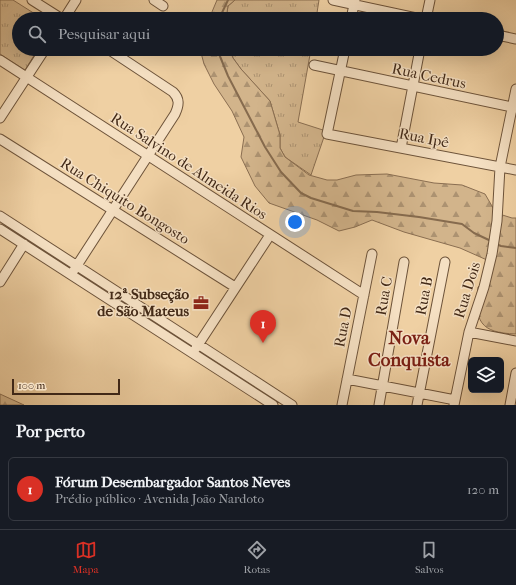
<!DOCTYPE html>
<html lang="pt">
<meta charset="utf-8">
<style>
:root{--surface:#171b24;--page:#20242c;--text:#f1f3f6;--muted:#9ea1a6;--line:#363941;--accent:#d93025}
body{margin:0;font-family:"IM FELL French Canon",serif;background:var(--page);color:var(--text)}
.controls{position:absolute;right:12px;bottom:12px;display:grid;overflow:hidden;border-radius:6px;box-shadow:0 4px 16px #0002}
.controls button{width:36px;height:36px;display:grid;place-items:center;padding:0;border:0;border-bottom:1px solid var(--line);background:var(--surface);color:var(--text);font:20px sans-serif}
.scale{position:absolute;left:12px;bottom:10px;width:108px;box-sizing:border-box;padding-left:4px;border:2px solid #422917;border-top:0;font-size:11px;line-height:14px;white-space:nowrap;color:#422917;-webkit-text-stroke:3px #f5e0c3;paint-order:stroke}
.you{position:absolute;left:295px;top:222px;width:14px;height:14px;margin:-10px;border:3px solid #fff;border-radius:50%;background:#1a73e8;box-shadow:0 0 0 6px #1a73e833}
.badge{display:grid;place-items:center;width:26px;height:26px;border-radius:50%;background:var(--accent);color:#fff;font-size:13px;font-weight:700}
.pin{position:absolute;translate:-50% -33px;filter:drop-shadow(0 1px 2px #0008)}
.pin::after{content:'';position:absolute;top:21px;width:14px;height:12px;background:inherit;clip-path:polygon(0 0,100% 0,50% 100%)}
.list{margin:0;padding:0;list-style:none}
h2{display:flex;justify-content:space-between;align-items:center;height:52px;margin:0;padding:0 16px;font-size:17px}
h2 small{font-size:13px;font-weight:400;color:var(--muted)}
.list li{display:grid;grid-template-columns:26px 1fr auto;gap:12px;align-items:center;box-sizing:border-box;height:64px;margin:0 8px 8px;padding:0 8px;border:1px solid var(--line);border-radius:6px}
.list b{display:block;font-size:15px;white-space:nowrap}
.list p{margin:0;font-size:13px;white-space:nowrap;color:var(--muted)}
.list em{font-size:13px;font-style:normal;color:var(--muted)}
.icon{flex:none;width:22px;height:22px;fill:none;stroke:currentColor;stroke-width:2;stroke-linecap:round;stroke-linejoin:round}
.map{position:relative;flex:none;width:516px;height:405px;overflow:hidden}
.search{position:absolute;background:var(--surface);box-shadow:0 4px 16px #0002;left:12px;right:12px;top:12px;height:44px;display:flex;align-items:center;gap:10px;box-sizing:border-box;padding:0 14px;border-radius:22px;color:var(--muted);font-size:15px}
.sheet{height:124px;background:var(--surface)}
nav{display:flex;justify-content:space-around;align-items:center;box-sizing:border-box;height:56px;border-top:1px solid var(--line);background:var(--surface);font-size:11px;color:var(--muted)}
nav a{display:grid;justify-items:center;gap:2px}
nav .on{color:var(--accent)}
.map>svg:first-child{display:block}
</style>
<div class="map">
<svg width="516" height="405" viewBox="0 0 516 405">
<defs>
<pattern id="grass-tufts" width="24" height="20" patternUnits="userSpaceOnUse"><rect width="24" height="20" fill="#d2b48b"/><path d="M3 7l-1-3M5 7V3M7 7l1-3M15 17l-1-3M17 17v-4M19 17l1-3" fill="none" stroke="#ac9271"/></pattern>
<pattern id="forest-firs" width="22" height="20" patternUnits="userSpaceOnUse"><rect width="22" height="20" fill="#d2b48b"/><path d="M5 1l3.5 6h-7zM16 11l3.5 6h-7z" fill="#ac9271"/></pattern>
</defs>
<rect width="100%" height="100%" fill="#efd0a3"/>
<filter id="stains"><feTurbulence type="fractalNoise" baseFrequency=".005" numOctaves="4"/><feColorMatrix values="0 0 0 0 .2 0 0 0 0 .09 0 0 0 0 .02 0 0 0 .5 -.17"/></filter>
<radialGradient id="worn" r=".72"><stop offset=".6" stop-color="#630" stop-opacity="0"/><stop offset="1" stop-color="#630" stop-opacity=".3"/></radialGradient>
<path fill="url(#grass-tufts)" stroke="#8a6e51" d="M 0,0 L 13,0 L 43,19 L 19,19 L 19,49 L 38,49 L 25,70 L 0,54 Z
M 235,0 L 319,0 L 316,19 L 226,19 L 228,6 Z
M 229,49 L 311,49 L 298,122 L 326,131 L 311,175 L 285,157 L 280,148 L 280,135 L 270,101 L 241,69 L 233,58 Z"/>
<path fill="url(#forest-firs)" stroke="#8a6e51" d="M 217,0 L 235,0 L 228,6 L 226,19 L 209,19 Z
M 200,49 L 229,49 L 233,58 L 241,69 L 270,101 L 280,135 L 280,148 L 285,157 L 309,175 L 327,180 L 337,180 L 356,175 L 387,174 L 434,183 L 462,185 L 485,194 L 496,213 L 512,218 L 516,218 L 516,334 C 480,333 474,321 478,287 L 484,281 L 487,260 L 460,248 L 404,232 L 372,220 L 355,227 L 339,231 L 317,220 L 269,203 L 255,186 L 241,157 L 244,137 L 232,111 L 214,84 L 204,64 Z
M 0,394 L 24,405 L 0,405 Z"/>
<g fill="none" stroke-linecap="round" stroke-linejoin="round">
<path stroke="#866b4e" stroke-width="2" d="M 219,19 L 228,0
M 217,49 L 228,76 L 265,147 L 281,172 L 301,193 L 311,198 L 353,211 L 377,212 L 419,217 L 462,224 L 474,233 L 491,241
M 496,244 L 501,246 L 516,248"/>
<defs>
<path id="minor" d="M 32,0 L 62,19
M 154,0 L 163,6
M 333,0 L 421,19
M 64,19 L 76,0
M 351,19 L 355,0
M 426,19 L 430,0
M 497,35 L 516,39
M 345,49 L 327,134 L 516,170
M 0,60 L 364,295
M 314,65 L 516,108
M 0,118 L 45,49
M 0,139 L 235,287
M 401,148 L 420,49
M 0,216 L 292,405
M 0,229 L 273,405
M 74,270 L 175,114 C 179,105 180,99 173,92 L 108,49
M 0,282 L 24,244
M 469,332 L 516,341
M 196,348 L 270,235
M 347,379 L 455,400
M 342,405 L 372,254
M 379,405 L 404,262
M 417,405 L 445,262
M 454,405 L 469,332 L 484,287 L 492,254 L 497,221 L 500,167 L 516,89
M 510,405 L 516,373"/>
</defs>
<use href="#minor" stroke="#6d533a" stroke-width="11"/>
<use href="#minor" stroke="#f5e0c3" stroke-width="9"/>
</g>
<defs>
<symbol id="office-bare" viewBox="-9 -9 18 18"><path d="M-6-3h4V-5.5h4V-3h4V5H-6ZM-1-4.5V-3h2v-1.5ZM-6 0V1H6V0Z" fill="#8f2418" stroke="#f5e0c3" stroke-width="2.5" paint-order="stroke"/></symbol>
</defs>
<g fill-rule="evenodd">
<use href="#office-bare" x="190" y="292" width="22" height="22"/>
</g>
<g text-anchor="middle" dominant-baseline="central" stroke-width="3" stroke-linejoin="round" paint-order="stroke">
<g font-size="15" fill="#422917" stroke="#f5e0c3">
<text transform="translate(429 76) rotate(12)">Rua Cedrus</text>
<text transform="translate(424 138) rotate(11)">Rua Ipê</text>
<text transform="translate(189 166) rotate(33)">Rua Salvino de Almeida Rios</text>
<text transform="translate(125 201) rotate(32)">Rua Chiquito Bongosto</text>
<text transform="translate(467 290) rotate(-73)">Rua Dois</text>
<text transform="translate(384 296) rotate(-80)">Rua C</text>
<text transform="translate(424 296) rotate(-79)">Rua B</text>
<text transform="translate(343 327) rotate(-79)">Rua D</text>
</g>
<g font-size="15" font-weight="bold" fill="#422917" stroke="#f5e0c3" text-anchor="end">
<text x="189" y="294">12ª Subseção<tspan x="189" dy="17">de São Mateus</tspan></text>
</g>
<g font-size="19" font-weight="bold" fill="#7a1f14" stroke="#f5e0c3">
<text x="409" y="338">Nova<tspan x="409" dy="22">Conquista</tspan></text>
</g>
</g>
<rect width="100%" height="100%" filter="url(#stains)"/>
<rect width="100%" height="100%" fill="url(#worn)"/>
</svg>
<div class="controls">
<button><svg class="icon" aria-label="layers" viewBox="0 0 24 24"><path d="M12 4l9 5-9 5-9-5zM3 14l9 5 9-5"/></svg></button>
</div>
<div class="scale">100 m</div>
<div class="you"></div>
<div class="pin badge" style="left:263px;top:343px">1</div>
<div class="search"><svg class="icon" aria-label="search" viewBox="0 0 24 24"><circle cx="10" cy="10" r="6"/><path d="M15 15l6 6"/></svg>Pesquisar aqui</div>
</div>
<section class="sheet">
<h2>Por perto<small></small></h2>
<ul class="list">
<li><span class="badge">1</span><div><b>Fórum Desembargador Santos Neves</b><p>Prédio público · Avenida João Nardoto</p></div><em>120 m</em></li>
</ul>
</section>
<nav>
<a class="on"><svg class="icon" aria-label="map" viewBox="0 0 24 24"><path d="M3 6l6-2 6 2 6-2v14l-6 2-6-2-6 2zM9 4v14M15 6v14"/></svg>Mapa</a>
<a><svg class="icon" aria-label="directions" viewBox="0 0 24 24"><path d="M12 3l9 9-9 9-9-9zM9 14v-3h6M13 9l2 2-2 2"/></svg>Rotas</a>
<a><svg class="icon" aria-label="saved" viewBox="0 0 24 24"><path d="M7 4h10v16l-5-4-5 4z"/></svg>Salvos</a>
</nav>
